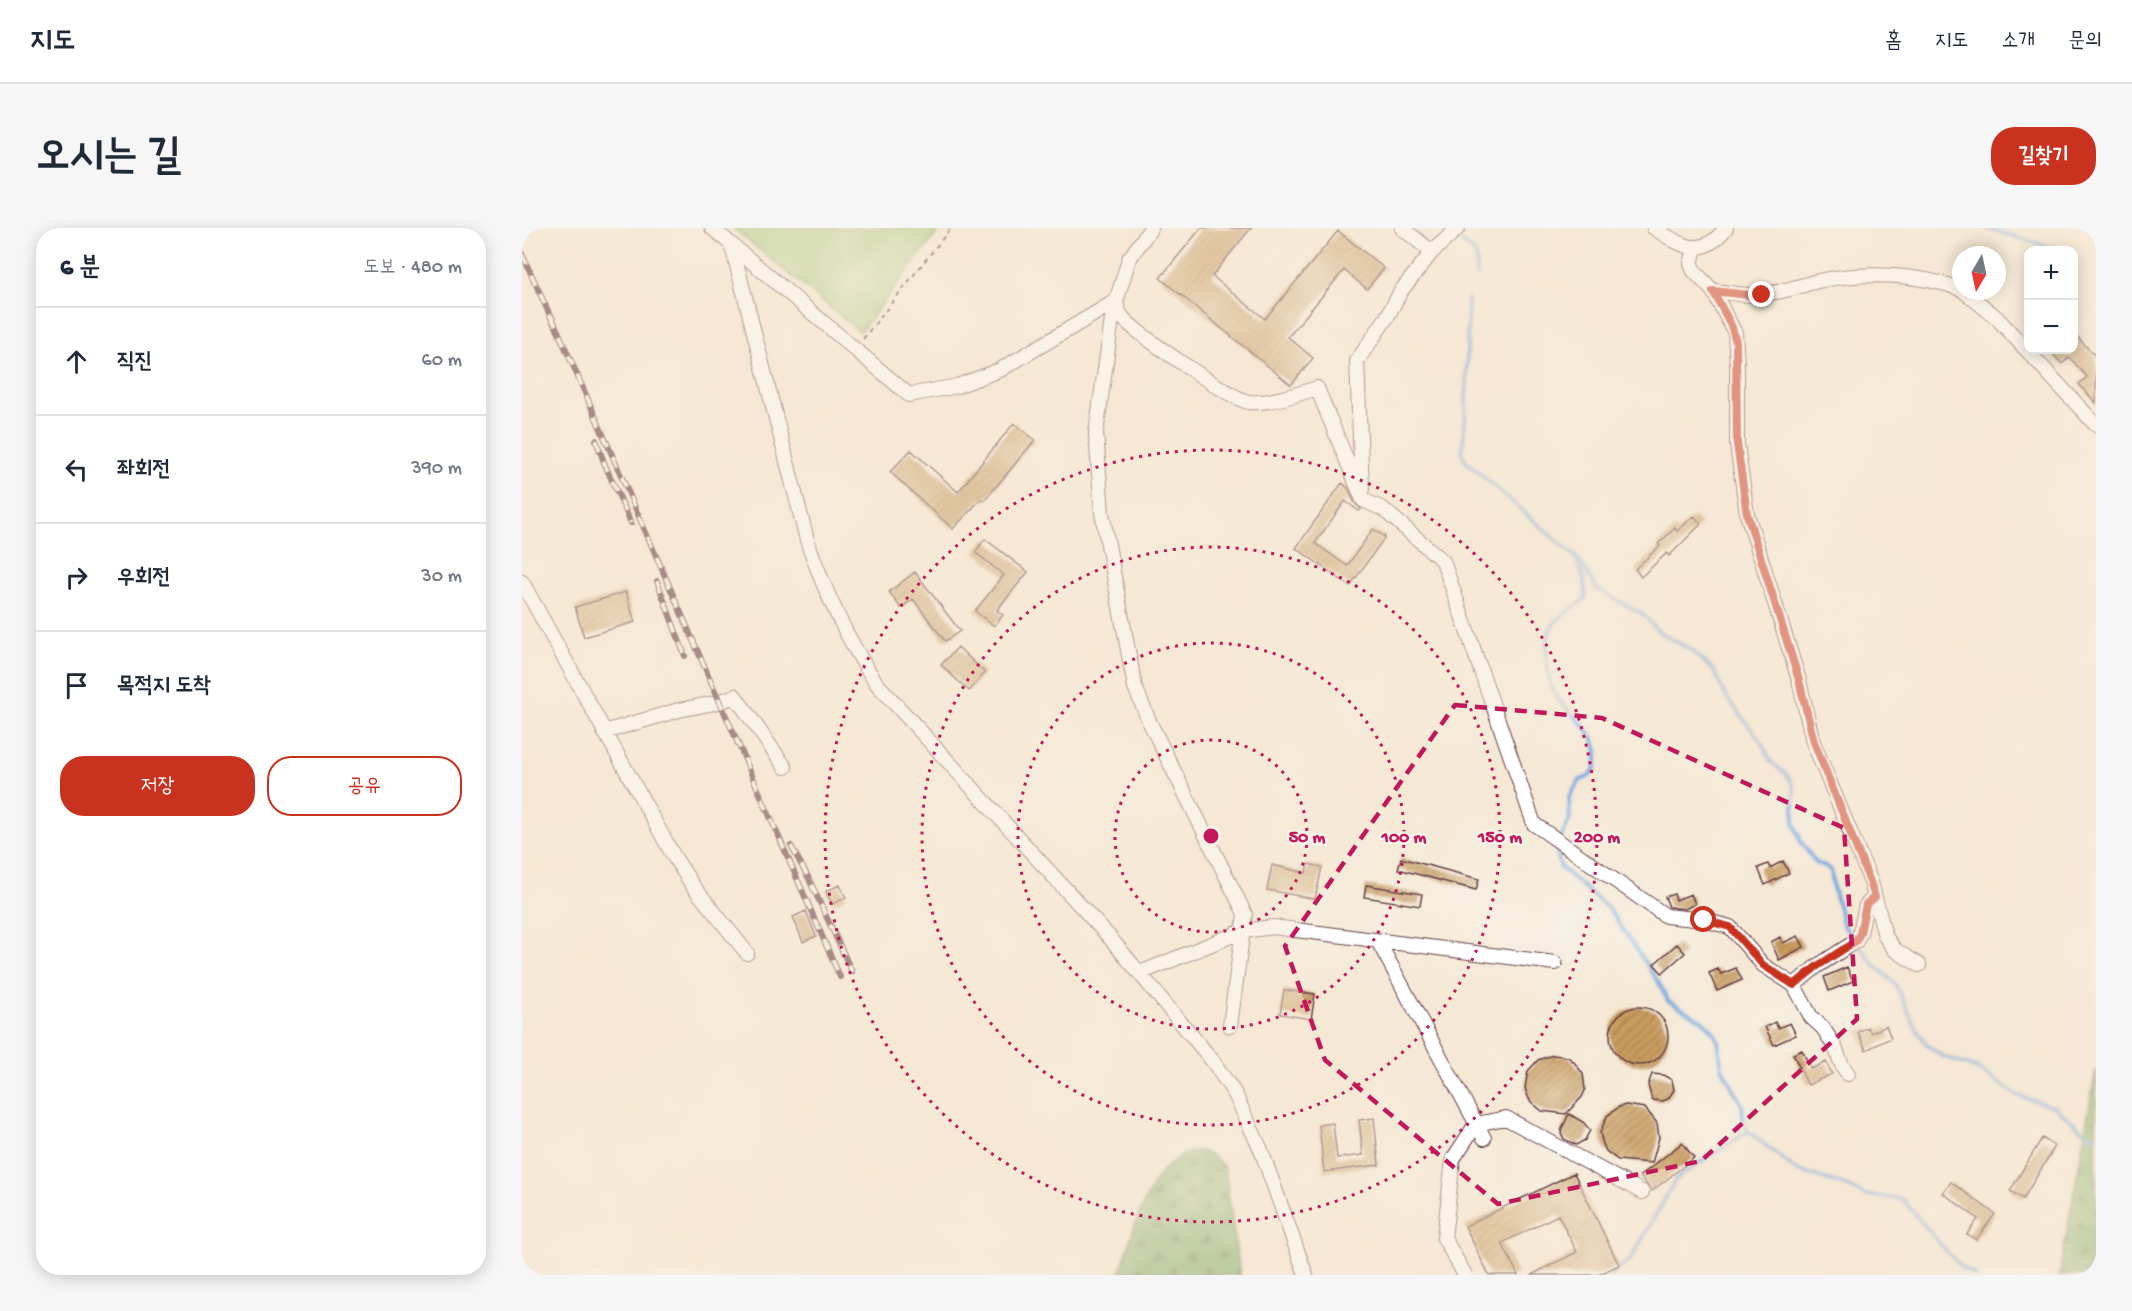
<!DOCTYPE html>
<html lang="ko">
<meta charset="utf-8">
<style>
:root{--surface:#fff;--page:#f6f6f7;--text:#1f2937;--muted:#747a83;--line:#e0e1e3;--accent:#c8321e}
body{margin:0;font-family:"Gochi Hand","Poor Story",sans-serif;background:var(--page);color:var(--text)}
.controls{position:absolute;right:18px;top:18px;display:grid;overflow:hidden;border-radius:12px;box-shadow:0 3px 15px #0003}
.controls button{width:54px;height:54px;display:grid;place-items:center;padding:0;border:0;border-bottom:2px solid var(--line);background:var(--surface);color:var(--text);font:30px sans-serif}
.compass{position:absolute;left:1430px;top:18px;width:54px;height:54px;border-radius:50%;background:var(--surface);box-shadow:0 3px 15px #0003;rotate:189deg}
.stop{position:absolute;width:18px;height:18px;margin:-14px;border:4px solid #c8321e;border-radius:50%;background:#fff}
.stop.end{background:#c8321e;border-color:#fff;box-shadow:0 2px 6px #0008}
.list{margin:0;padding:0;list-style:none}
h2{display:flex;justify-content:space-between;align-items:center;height:78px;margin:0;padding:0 24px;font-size:26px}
h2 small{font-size:20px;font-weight:400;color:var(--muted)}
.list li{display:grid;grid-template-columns:39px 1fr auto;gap:18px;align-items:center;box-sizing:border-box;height:108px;padding:0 24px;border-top:2px solid var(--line)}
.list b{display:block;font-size:22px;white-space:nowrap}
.list em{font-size:20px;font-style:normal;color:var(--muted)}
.actions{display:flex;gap:12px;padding:18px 24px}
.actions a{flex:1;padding:14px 0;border:2px solid var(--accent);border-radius:24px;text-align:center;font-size:21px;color:var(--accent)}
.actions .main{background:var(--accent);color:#fff}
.icon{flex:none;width:33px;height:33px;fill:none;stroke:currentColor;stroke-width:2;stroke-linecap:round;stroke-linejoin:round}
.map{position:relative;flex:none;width:1574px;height:1047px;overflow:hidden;border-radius:24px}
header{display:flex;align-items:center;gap:36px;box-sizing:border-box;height:84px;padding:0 30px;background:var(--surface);border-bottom:2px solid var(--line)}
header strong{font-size:28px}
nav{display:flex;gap:33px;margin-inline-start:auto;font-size:21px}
.intro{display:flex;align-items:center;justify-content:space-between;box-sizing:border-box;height:144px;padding:0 36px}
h1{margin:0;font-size:42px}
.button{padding:15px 27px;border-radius:24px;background:var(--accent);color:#fff;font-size:21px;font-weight:700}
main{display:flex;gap:36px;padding:0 36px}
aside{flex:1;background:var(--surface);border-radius:24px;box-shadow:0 3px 15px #0003}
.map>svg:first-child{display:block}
</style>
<header>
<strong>지도</strong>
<nav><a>홈</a><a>지도</a><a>소개</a><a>문의</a></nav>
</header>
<div class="intro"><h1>오시는 길</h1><a class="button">길찾기</a></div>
<main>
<aside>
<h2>6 분<small>도보 · 480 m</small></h2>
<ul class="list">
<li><svg class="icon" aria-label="ahead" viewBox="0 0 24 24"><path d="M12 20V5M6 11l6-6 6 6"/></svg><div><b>직진</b></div><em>60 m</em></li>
<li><svg class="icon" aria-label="left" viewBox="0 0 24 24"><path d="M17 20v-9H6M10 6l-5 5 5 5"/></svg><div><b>좌회전</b></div><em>390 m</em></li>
<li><svg class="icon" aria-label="right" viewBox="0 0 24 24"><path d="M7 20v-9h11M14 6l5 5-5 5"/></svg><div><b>우회전</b></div><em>30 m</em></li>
<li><svg class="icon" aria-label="arrive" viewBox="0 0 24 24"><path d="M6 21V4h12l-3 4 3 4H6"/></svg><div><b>목적지 도착</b></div></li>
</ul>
<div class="actions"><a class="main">저장</a><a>공유</a></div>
</aside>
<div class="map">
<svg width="1574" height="1047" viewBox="0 0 1574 1047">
<defs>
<pattern id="forest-firs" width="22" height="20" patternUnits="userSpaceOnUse" patternTransform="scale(1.5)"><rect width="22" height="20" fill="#7ead67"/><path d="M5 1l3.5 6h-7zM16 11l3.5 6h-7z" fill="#698c55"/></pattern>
<pattern id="building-hatch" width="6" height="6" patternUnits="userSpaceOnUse" patternTransform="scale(1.5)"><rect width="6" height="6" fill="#ca9d5f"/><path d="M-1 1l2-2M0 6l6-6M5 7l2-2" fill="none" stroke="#a67f4f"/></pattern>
</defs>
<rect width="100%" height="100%" fill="#f7f3e8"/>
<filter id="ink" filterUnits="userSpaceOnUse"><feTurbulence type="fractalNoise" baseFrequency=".0167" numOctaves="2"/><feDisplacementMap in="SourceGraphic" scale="12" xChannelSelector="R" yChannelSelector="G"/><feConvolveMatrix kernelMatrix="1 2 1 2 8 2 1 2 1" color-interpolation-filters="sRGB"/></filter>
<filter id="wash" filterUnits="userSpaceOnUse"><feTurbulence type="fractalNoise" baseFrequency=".008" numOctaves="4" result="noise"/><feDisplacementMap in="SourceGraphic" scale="24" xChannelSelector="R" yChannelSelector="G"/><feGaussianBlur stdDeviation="1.35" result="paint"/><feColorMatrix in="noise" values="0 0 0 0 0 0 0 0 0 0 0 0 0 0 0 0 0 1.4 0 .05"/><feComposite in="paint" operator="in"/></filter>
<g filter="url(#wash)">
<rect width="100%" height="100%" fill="#f5e8d4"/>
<path fill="#9ec976" stroke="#747450" stroke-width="1.5" d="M 211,0 L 419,0 L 338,104 Z"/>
<path fill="url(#forest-firs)" stroke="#646649" stroke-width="1.5" d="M 1574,841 L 1574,1047 L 1537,1047 Z
M 675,923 C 688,924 695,930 703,941 L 718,1047 L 597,1047 C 611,1007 626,929 675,923 Z"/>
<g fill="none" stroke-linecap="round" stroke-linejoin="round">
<path stroke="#71a5dd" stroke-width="4" d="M 1464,0 L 1538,22
M 940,15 C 956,23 956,31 954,48
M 946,71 L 944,180 L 940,224 L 943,233 L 1054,329 L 1063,356 L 1064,370 C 1053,380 1036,387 1029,400 C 1021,415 1025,455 1034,468 C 1049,489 1082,506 1074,537 C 1071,546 1067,550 1058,552 L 1047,570 L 1048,591 L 1039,610
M 1056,331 L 1075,361 L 1120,386 L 1137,404 L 1169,422 L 1192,443 L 1203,467 L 1239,513 L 1249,534 L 1264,546 L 1269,553 L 1272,560 L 1272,594 L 1279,614 L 1294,635 L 1305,639 L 1309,642 L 1311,660 L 1322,698 L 1351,735 L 1373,756 L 1396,804 L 1406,818 L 1422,829 L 1456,841 L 1495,867 L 1533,879 L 1564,905 L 1574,909
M 1036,617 L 1035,625 L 1039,640 L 1086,680 L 1137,755 L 1146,773 L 1180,792 L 1191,803 L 1196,813 L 1200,840 L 1220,877 L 1221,889 L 1226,903 L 1274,942 L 1320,956 L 1343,967 L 1380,971 L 1426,1025 L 1440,1040 L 1453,1047
M 1089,1047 L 1109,1031 L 1154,951 L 1226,903"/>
</g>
<g id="blocks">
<path fill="url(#building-hatch)" d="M 679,0 L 729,0 L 690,48 L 743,91 L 816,3 L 862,40 L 845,61 L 822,42 L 766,109 L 791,130 L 769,157 L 638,50 Z
M 1551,104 L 1574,129 L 1574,175 L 1557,156 L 1565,149 L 1547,129 L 1540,136 L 1527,122 L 1551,122 Z
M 492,195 L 513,212 L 462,273 L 459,271 L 431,301 L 368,244 L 389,222 L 436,264 Z
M 820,255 L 826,260 L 833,275 L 839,281 L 837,283 L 823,273 L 793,315 L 825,338 L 851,301 L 863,309 L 828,358 L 774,320 Z
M 1172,288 L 1179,296 L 1147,328 L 1145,325 L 1119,349 L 1113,341 L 1138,318 L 1136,316 L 1153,300 L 1155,303 Z
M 463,311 L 506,344 L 475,382 L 481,387 L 472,398 L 453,383 L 482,347 L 453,324 Z
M 393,344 L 438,403 L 423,413 L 391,371 L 379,380 L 367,364 Z
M 104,364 L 113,394 L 62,409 L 53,379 Z
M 436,419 L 463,445 L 447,463 L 419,437 Z
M 879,630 L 957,651 L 954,662 L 876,641 Z
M 1261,633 L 1267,645 L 1243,657 L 1236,640 L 1246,636 L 1248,640 Z
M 786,636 L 800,639 L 793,671 L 745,662 L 750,637 L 784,645 Z
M 318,657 L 324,670 L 310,676 L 304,663 Z
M 844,657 L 900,666 L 898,678 L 842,669 Z
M 1152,666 L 1154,672 L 1169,666 L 1173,676 L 1163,681 L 1147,679 L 1143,669 Z
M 284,683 L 294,708 L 281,714 L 271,689 Z
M 1276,708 L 1282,719 L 1257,732 L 1249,714 L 1258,709 L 1261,715 Z
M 1155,716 L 1163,725 L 1140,745 L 1132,736 Z
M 1325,739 L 1331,753 L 1307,763 L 1302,749 Z
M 1214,740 L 1220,752 L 1195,763 L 1187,745 L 1196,741 L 1199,746 Z
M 762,762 L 793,766 L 789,791 L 758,786 Z
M1088 808a29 29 0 1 1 58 0a29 29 0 1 1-58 0Z
M 1253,794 L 1256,800 L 1268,795 L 1274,807 L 1252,817 L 1243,799 Z
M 1364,798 L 1369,810 L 1344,822 L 1336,804 L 1346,799 L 1349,805 Z
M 1280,822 L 1289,841 L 1304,834 L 1310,846 L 1286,857 L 1271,826 Z
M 1031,827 L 1046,829 L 1052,834 L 1061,846 L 1063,862 L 1060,869 L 1044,886 L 1020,883 L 1008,873 L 1005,866 L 1003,859 L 1006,843 L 1016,832 Z
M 1130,846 L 1141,847 L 1150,852 L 1152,862 L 1146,871 L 1141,873 L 1130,872 L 1126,857 Z
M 1104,877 L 1123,880 L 1135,895 L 1137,910 L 1130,935 L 1096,932 L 1084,923 L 1081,916 L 1078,905 L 1085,888 L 1097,879 Z
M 1047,886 L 1061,894 L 1068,902 L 1063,912 L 1054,917 L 1042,911 L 1039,905 L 1040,900 Z
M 852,890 L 857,937 L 802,944 L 797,897 L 811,895 L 815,930 L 841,927 L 837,892 Z
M 1520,910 L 1533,918 L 1501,971 L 1488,963 Z
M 1160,915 L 1172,930 L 1130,963 L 1118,948 Z
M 1052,945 L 1097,1037 L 1076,1047 L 1009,1047 L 1055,1024 L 1036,987 L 980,1015 L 996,1047 L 967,1047 L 943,998 Z
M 1429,954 L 1473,986 L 1454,1012 L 1445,1006 L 1456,991 L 1421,965 Z"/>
</g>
</g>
<g filter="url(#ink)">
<use href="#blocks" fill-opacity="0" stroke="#643d44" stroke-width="1.5"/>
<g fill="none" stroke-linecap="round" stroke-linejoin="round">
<defs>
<path id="minor" d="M 190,0 L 387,167 L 435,158 L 478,142 L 594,73 C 595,79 596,85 601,90 C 614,105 710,172 727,174 C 745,176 777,166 795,160 L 841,272 L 861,281 L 921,333 L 1012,596 L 1144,688 L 1182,692 L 1208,699 L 1241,737 L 1272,757 L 1289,789 L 1301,800 L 1313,819 L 1320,837 L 1326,846
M 629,0 L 607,31 L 591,84 L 574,205 L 580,285 L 613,459 L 627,493 L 723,686 L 708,798
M 880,0 L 910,24
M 1132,0 C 1160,18 1179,32 1204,0
M 210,18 L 285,312 C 302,362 325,412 355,456 L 589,711 L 690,832 L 713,866 L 739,922 L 784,1047
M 1173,20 L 1169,36 L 1172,43 L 1191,63 L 1213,105 L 1215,137 L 1215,216 L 1225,286 L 1277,452 L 1291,514 L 1349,654 L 1363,708 L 1373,722 L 1397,737
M 1191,63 C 1206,64 1222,68 1237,67 C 1258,65 1277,58 1296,53 C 1340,43 1397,46 1439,61
M 1442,63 L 1475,90 L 1574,197
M 840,262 L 835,133 L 865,89 L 879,63 L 910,24 L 936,0
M 0,354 L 151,627 L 171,658 L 225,725
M 82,504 L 157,482 L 197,474 L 213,468 L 263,539
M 856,713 L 962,910
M 618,745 L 721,703 L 751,699 L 1033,735
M 1272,757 L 1294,739 L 1334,713 L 1338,705 L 1344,677 L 1353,669
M 943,1047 L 922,1010 L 931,931 L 954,896 L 984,890 L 1120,964"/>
</defs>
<use href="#minor" stroke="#643d44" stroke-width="16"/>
<path stroke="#643d44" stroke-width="2" stroke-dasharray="4.5 4.5" stroke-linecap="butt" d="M 341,111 L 429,0"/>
<use href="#minor" stroke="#fff" stroke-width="14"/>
<defs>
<path id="rail" d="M 0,26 L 31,94
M 29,87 L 318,749
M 74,212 L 83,237 L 109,295
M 135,353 L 163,428
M 269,618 L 286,649 L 330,744"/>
</defs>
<use href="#rail" stroke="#4a1f2b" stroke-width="6"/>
<use href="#rail" stroke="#f7f3e8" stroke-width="4" stroke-dasharray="11" stroke-linecap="butt"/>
</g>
</g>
<g fill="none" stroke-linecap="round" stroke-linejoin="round" filter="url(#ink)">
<path stroke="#c8321e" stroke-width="8" d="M 1182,692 L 1208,699 L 1241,737 L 1272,757 L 1294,739 L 1334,713 L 1338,705 L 1344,676 L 1353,669 L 1348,654 L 1292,514 L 1277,452 L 1225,286 L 1215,216 L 1214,114 L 1209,97 L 1191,63 L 1227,67 L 1240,67"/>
</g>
<path d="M0 0H1574V1047H0ZM 933,477 L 1080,490 L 1322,600 L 1335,791 L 1179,933 L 976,976 L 803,832 L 763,718 Z" fill="#f5e8d4" fill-opacity=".55" fill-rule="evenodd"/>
<path fill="none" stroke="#c2185b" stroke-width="4.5" stroke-dasharray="12 8" stroke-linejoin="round" d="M 933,477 L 1080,490 L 1322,600 L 1335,791 L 1179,933 L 976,976 L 803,832 L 763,718 Z"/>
<g fill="none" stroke="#c2185b" stroke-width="3" stroke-dasharray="3 6">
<circle cx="689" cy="608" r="96"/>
<circle cx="689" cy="608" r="193"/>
<circle cx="689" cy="608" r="289"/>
<circle cx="689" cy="608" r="386"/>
</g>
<circle cx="689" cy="608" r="9" fill="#c2185b" stroke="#f7f3e8" stroke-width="3"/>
<g font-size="18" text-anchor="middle" font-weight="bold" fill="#c2185b" stroke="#f7f3e8" stroke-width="5" stroke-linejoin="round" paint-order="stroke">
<text x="785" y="614">50 m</text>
<text x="882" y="614">100 m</text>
<text x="978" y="614">150 m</text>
<text x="1075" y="614">200 m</text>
</g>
</svg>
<div class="controls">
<button>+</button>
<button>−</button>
</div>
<svg class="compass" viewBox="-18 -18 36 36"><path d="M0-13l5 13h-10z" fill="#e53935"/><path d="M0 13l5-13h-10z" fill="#747a83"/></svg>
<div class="stop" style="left:1182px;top:692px"></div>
<div class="stop end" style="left:1240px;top:67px"></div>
</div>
</main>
